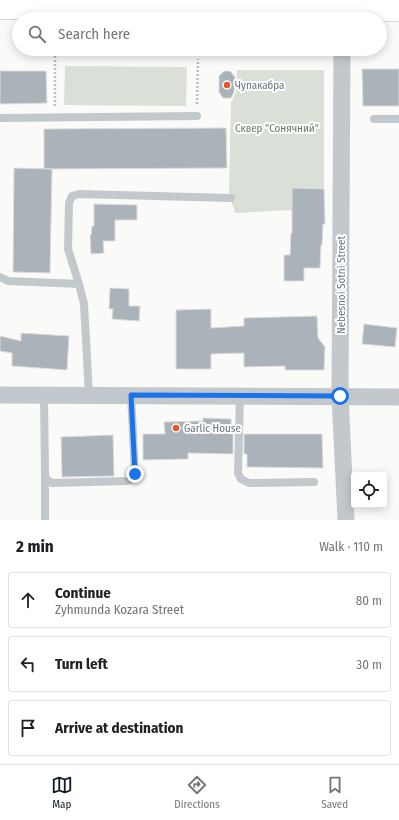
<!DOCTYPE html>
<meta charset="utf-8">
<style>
:root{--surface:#fff;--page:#f6f6f6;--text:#202124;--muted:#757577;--line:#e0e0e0;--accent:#111827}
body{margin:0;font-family:"Fira Sans Condensed",sans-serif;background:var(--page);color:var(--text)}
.controls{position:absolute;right:12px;bottom:12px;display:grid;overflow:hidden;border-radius:4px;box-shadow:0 2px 10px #0003}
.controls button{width:36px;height:36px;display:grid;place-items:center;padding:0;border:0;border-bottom:1px solid var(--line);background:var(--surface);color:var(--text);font:20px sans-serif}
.stop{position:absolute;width:12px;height:12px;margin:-9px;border:3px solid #1a73e8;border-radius:50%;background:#fff}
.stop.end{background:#1a73e8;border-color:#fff;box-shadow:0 1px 4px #0008}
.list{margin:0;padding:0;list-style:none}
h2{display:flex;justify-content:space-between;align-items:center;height:52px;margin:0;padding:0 16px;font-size:17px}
h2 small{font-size:13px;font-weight:400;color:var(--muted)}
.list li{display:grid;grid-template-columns:26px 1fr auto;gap:12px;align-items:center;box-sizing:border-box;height:56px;margin:0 8px 8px;padding:0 8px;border:1px solid var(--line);border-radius:4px}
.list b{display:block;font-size:15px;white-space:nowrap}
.list p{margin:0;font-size:13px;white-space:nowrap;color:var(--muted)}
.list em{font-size:13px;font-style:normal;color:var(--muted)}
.icon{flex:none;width:22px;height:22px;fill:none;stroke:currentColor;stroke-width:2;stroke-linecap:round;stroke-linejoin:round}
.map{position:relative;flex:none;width:399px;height:520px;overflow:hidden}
.search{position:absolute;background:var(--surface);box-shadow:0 2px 10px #0003;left:12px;right:12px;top:12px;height:44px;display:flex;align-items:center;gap:10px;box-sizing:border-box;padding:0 14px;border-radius:22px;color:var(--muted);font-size:15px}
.sheet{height:244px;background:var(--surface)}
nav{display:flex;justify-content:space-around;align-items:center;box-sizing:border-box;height:56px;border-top:1px solid var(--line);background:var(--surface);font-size:11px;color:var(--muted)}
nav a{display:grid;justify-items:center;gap:2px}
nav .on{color:var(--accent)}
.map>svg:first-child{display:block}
</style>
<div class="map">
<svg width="399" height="520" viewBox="0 0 399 520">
<rect width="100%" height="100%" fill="#fafaf8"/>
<path fill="#dadfd7" d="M 65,66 L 187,67 L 186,106 L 64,105 Z
M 237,70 L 324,70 L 324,189 L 292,188 L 292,210 L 235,213 L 229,193 L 231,102 L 236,92 Z"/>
<path fill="#aab3b9" stroke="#dcdcda" d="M 362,69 L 399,69 L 399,106 L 363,106 Z
M 0,71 L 46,71 L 47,103 L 0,104 Z
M 224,71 L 230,71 L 235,77 L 234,92 L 231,98 L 223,98 L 219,92 L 219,76 Z
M 226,128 L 227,168 L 44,169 L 44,129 Z
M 14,168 L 52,169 L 50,273 L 13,272 Z
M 292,188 L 324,189 L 325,224 L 323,224 L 322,245 L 321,245 L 320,268 L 304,268 L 304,281 L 284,281 L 284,255 L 290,255 L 291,233 L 292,233 Z
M 94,204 L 137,205 L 137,220 L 115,220 L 115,241 L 103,241 L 104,253 L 91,254 L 90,235 L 91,235 L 92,226 L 94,226 Z
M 110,288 L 129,289 L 129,306 L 140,306 L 139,321 L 112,319 L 113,309 L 109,309 Z
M 211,309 L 211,328 L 244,326 L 244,318 L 317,316 L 318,338 L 325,347 L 324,370 L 285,370 L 285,366 L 244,367 L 244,353 L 211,354 L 211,369 L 176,369 L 176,310 Z
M 364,324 L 397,328 L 395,347 L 362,344 Z
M 21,333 L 69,336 L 67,370 L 12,366 L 12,353 L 0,351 L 0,336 L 21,341 Z
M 203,418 L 231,419 L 231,434 L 233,434 L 233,454 L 188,453 L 188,459 L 143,460 L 143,434 L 165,434 L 164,422 L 203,421 Z
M 244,434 L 322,434 L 323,468 L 247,467 L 247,454 L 244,454 Z
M 113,435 L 114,476 L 62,477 L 61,437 Z"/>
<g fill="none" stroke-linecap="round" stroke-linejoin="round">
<defs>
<path id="secondary" d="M 0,8 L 399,10"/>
</defs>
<use href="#secondary" stroke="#b3babf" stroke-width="23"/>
<path stroke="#bbbfc2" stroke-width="2.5" stroke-dasharray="2 2" stroke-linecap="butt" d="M 197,104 L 198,59
M 55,106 L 55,50"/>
<path stroke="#c3c8cc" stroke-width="8" d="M 0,118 L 197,116
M 374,119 L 399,119
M 0,277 L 8,281 L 79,284
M 44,395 L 45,475 L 47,480 L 52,483 L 127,481 L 132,479 L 135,474 L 131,395
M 89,395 L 84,304 L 79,284 L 68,249 L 69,203 L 72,196 L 79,194 L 231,198
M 240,395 L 238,473 L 241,479 L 249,483 L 314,482
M 45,476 L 45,520"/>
<path stroke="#c3c8cc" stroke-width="17" d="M 342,49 L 340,396 L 346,520
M 0,395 L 399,397"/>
<use href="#secondary" stroke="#fff" stroke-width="22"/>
</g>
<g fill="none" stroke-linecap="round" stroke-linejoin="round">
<path stroke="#1a73e8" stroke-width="5" d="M 135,474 L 131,395 L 340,396"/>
</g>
<g fill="#e4572e" stroke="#fff" stroke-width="1.5">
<circle cx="227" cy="85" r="4"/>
<circle cx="176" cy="428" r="4"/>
</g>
<g text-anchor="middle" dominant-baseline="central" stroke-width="4" stroke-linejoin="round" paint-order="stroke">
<g font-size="11" fill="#657683" stroke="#fff" text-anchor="start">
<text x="235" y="85">Чупакабра</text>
<text x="184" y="428">Garlic House</text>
</g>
<g font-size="11" fill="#687a64" stroke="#fff">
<text x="277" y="128">Сквер "Сонячний"</text>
</g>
<g font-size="11" fill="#657683" stroke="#fff">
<text transform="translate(341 285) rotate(-90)">Nebesnoi Sotni Street</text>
</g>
</g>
</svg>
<div class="controls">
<button><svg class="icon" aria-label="locate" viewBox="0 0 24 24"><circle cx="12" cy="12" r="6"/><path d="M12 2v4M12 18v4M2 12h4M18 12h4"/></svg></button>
</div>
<div class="stop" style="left:340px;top:396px"></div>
<div class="stop end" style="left:135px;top:474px"></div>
<div class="search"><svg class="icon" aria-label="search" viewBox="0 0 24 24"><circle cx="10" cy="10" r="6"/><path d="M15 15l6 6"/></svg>Search here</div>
</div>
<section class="sheet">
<h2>2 min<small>Walk · 110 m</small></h2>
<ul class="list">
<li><svg class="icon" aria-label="ahead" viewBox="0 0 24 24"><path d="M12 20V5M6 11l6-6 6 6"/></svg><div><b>Continue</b><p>Zyhmunda Kozara Street</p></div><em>80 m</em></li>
<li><svg class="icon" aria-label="left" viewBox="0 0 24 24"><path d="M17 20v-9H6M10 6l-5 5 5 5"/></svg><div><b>Turn left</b></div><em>30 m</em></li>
<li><svg class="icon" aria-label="arrive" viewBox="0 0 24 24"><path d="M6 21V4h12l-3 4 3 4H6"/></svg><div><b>Arrive at destination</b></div></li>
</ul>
</section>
<nav>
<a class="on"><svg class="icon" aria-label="map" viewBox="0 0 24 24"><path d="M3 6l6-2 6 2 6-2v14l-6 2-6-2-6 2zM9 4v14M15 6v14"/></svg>Map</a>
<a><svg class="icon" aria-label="directions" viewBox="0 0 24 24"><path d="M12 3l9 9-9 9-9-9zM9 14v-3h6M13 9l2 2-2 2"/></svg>Directions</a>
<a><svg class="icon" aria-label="saved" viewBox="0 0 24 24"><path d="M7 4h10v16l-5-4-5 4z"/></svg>Saved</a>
</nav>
